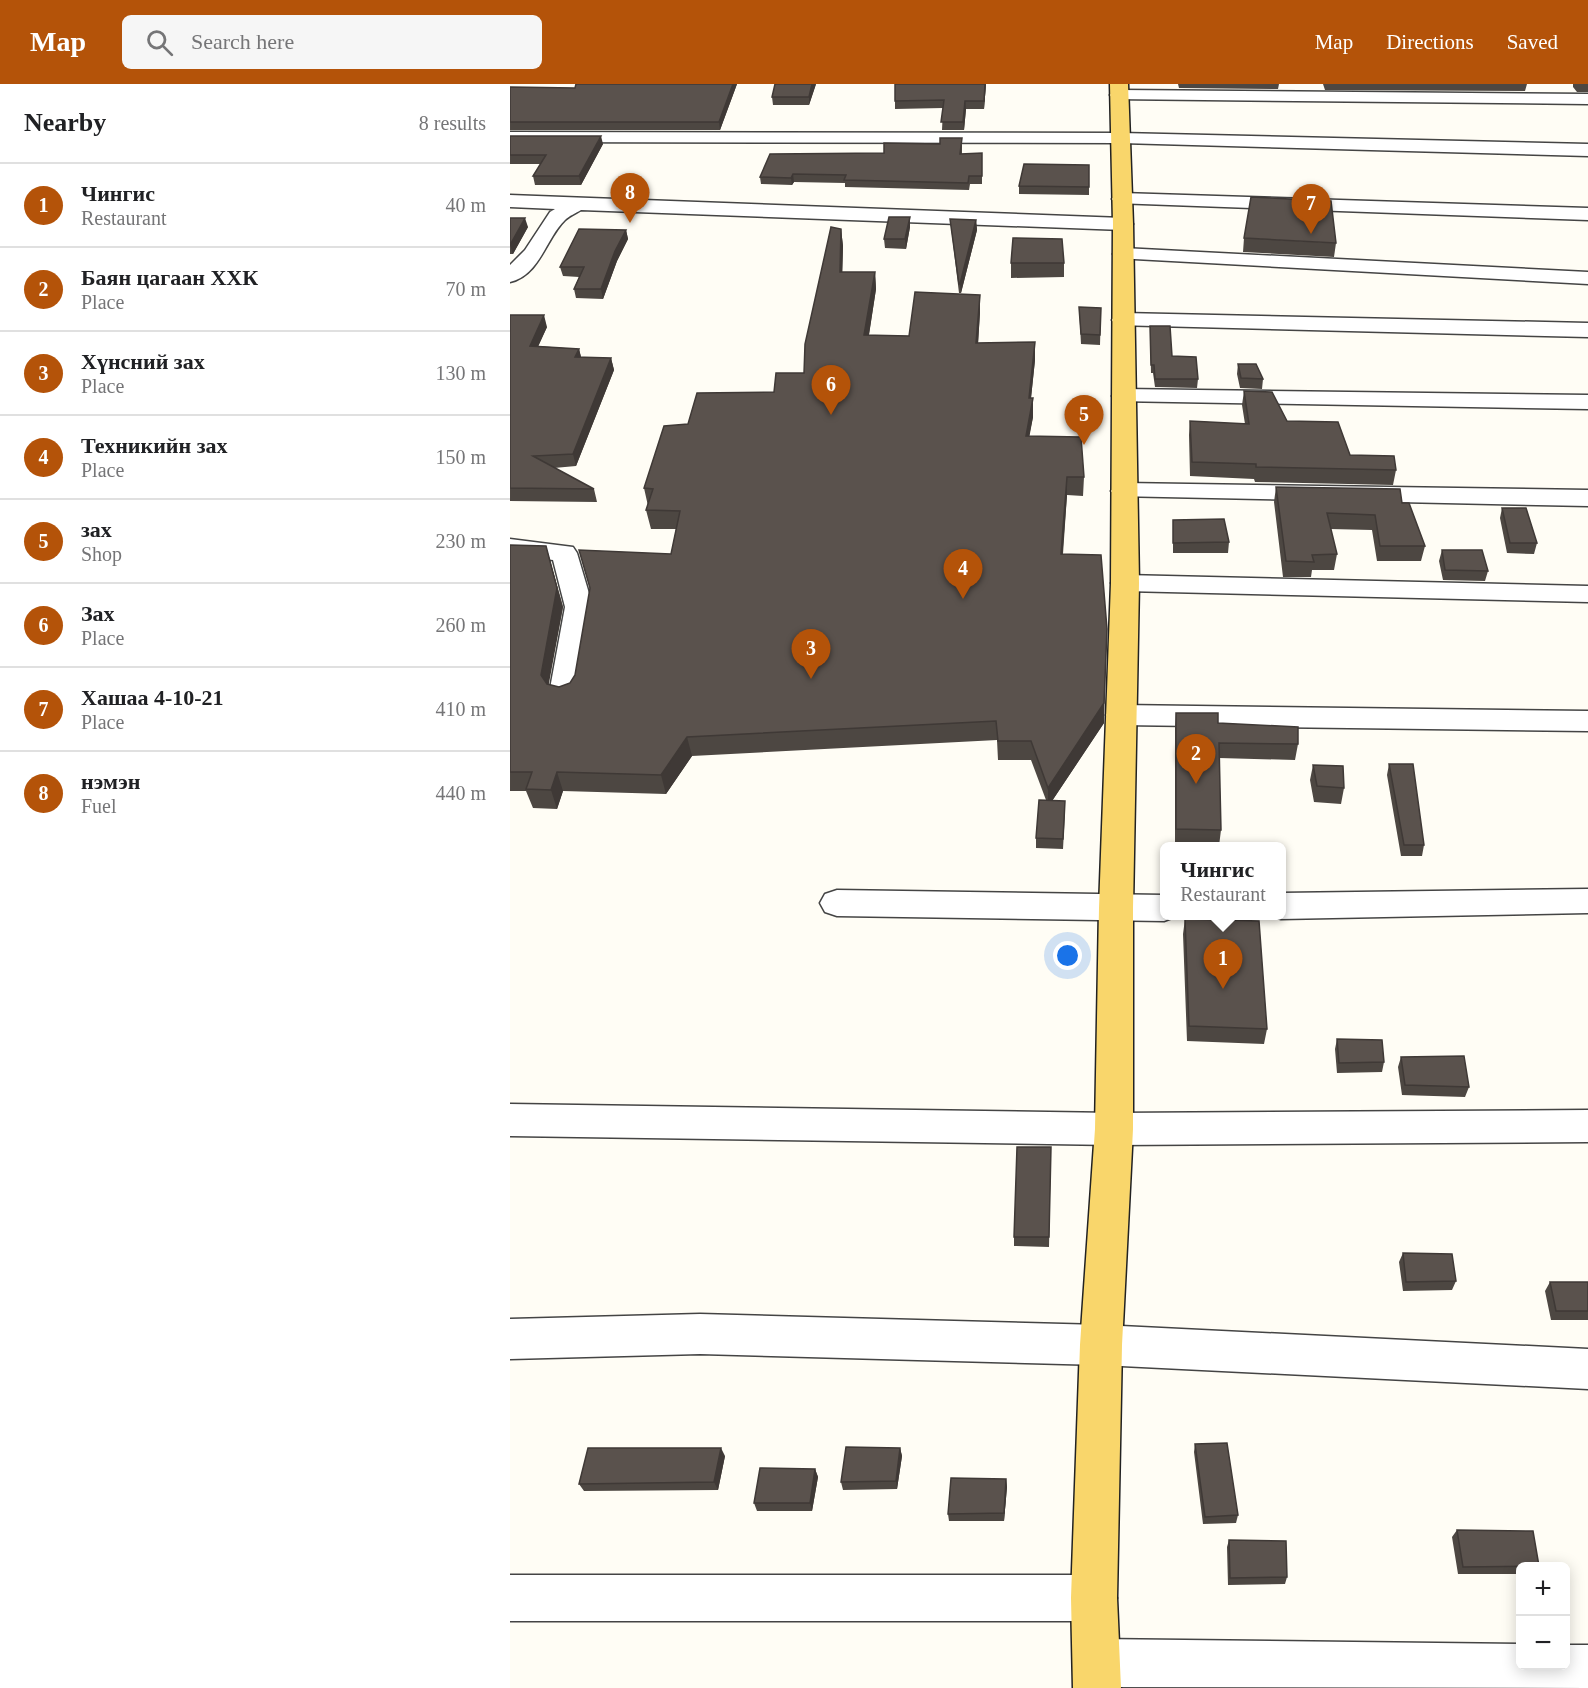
<!DOCTYPE html>
<meta charset="utf-8">
<style>
:root{--surface:#fff;--page:#f6f6f6;--text:#202124;--muted:#757577;--line:#e0e0e0;--accent:#b45309}
body{margin:0;font-family:"Times New Roman",serif;background:var(--page);color:var(--text)}
.controls{position:absolute;right:18px;bottom:18px;display:grid;overflow:hidden;border-radius:9px;box-shadow:0 3px 15px #0003}
.controls button{width:54px;height:54px;display:grid;place-items:center;padding:0;border:0;border-bottom:2px solid var(--line);background:var(--surface);color:var(--text);font:30px sans-serif}
.you{position:absolute;left:558px;top:872px;width:21px;height:21px;margin:-15px;border:4px solid #fff;border-radius:50%;background:#1a73e8;box-shadow:0 0 0 9px #1a73e833}
.badge{display:grid;place-items:center;width:39px;height:39px;border-radius:50%;background:var(--accent);color:#fff;font-size:20px;font-weight:700}
.pin{position:absolute;translate:-50% -50px;filter:drop-shadow(0 2px 3px #0008)}
.pin::after{content:'';position:absolute;top:32px;width:21px;height:18px;background:inherit;clip-path:polygon(0 0,100% 0,50% 100%)}
.popup{position:absolute;left:650px;top:758px;width:126px;height:78px;box-sizing:border-box;display:grid;place-content:center;border-radius:9px;background:var(--surface);filter:drop-shadow(0 2px 4px #0005);font-size:20px;white-space:nowrap;color:var(--muted)}
.popup b{font-size:22px;color:var(--text)}
.popup::after{content:'';position:absolute;left:50%;top:100%;margin-left:-12px;border:12px solid transparent;border-top-color:var(--surface)}
.list{margin:0;padding:0;list-style:none}
h2{display:flex;justify-content:space-between;align-items:center;height:78px;margin:0;padding:0 24px;font-size:26px}
h2 small{font-size:20px;font-weight:400;color:var(--muted)}
.list li{display:grid;grid-template-columns:39px 1fr auto;gap:18px;align-items:center;box-sizing:border-box;height:84px;padding:0 24px;border-top:2px solid var(--line)}
.list b{display:block;font-size:22px;white-space:nowrap}
.list p{margin:0;font-size:20px;white-space:nowrap;color:var(--muted)}
.list em{font-size:20px;font-style:normal;color:var(--muted)}
.icon{flex:none;width:33px;height:33px;fill:none;stroke:currentColor;stroke-width:2;stroke-linecap:round;stroke-linejoin:round}
.map{position:relative;flex:none;width:1078px;height:1604px;overflow:hidden}
header{display:flex;align-items:center;gap:36px;box-sizing:border-box;height:84px;padding:0 30px;background:var(--accent);color:#fff}
header strong{font-size:28px}
nav{display:flex;gap:33px;margin-inline-start:auto;font-size:21px}
.search{width:420px;height:54px;background:var(--page);display:flex;align-items:center;gap:15px;box-sizing:border-box;padding:0 21px;border-radius:9px;color:var(--muted);font-size:22px}
main{display:flex}
aside{flex:1;background:var(--surface)}
.map>svg:first-child{display:block}
</style>
<header>
<strong>Map</strong>
<div class="search"><svg class="icon" aria-label="search" viewBox="0 0 24 24"><circle cx="10" cy="10" r="6"/><path d="M15 15l6 6"/></svg>Search here</div>
<nav><a>Map</a><a>Directions</a><a>Saved</a></nav>
</header>
<main>
<aside>
<h2>Nearby<small>8 results</small></h2>
<ul class="list">
<li><span class="badge">1</span><div><b>Чингис</b><p>Restaurant</p></div><em>40 m</em></li>
<li><span class="badge">2</span><div><b>Баян цагаан ХХК</b><p>Place</p></div><em>70 m</em></li>
<li><span class="badge">3</span><div><b>Хүнсний зах</b><p>Place</p></div><em>130 m</em></li>
<li><span class="badge">4</span><div><b>Техникийн зах</b><p>Place</p></div><em>150 m</em></li>
<li><span class="badge">5</span><div><b>зах</b><p>Shop</p></div><em>230 m</em></li>
<li><span class="badge">6</span><div><b>Зах</b><p>Place</p></div><em>260 m</em></li>
<li><span class="badge">7</span><div><b>Хашаа 4-10-21</b><p>Place</p></div><em>410 m</em></li>
<li><span class="badge">8</span><div><b>нэмэн</b><p>Fuel</p></div><em>440 m</em></li>
</ul>
</aside>
<div class="map">
<svg width="1078" height="1604" viewBox="0 0 1078 1604">
<rect width="100%" height="100%" fill="#fffdf5"/>
<g fill="none" stroke-linecap="round" stroke-linejoin="round">
<defs>
<path id="minor" d="M 609,6 L 1078,10 L 1078,20 L 603,15 L 600,11 L 603,7 Z
M 0,48 L 611,49 L 1078,60 L 1078,72 L 611,59 L 0,58 Z
M 612,109 L 1078,124 L 1078,136 L 605,119 L 602,115 L 605,111 Z
M 0,111 L 613,134 L 620,136 L 623,140 L 620,144 L 613,146 L 71,126 C 66,129 59,132 55,136 C 36,154 30,191 0,198 L 0,181 L 15,166 L 40,128 L 45,125 L 0,123 Z
M 613,164 L 1078,188 L 1078,200 L 606,174 L 603,170 L 606,166 Z
M 613,229 L 1078,239 L 1078,253 L 605,241 L 602,236 L 605,231 Z
M 614,305 L 1078,311 L 1078,325 L 606,317 L 602,312 L 606,307 Z
M 614,399 L 1078,406 L 1078,422 L 605,412 L 601,407 L 605,402 Z
M 0,455 L 63,463 L 67,469 L 83,523 L 69,610 L 64,617 L 54,620 L 44,617 L 39,610 L 55,523 L 43,476 L 0,471 Z
M 615,491 L 1078,502 L 1078,518 L 615,507 L 605,505 L 601,499 L 605,493 Z
M 611,621 L 1078,627 L 1078,647 L 611,641 L 601,638 L 596,631 L 601,624 Z
M 1078,805 L 1078,829 L 771,835 L 761,832 L 771,832 L 771,809 Z
M 327,806 L 654,811 L 654,832 L 667,832 L 654,837 L 327,832 L 315,828 L 310,819 L 315,810 Z
M 0,1020 L 604,1029 L 1078,1026 L 1078,1058 L 604,1061 L 0,1052 Z
M 190,1230 L 591,1241 L 1078,1265 L 1078,1305 L 591,1281 L 190,1270 L 0,1275 L 0,1235 Z
M 0,1491 L 584,1491 L 601,1497 L 607,1514 L 601,1531 L 584,1537 L 0,1537 Z
M 587,1555 L 1011,1560 L 1011,1582 L 1056,1582 L 1056,1561 L 1078,1561 L 1078,1604 L 587,1603 L 570,1596 L 563,1579 L 570,1562 Z"/>
<path id="major" d="M 600,0 L 618,0 L 623,140 L 629,499 L 623,824 L 623,1045 L 612,1261 L 607,1514 L 611,1604 L 563,1604 L 561,1514 L 570,1261 L 585,1045 L 589,824 L 601,499 L 603,140 Z"/>
</defs>
<use href="#minor" stroke="#444" stroke-width="3"/>
<use href="#major" stroke="#222" stroke-width="3"/>
<use href="#minor" fill="#fff" fill-rule="evenodd"/>
<use href="#major" fill="#f9d66b" fill-rule="evenodd"/>
</g>
<path fill="#4d4742" d="M 66,0 L 227,0 L 210,46 L 0,46 L 0,3 L 65,4 Z
M 306,0 L 299,21 L 263,21 L 262,13 Z
M 385,0 L 476,0 L 474,25 L 456,25 L 454,46 L 432,46 L 433,24 L 385,25 Z
M 668,0 L 769,0 L 768,5 L 669,4 Z
M 813,0 L 1017,0 L 1015,7 L 815,6 Z
M 1063,0 L 1078,0 L 1078,8 L 1067,8 L 1063,3 Z
M 0,52 L 93,60 L 71,101 L 25,101 L 23,92 L 31,80 L 0,80 Z
M 452,61 L 452,70 L 472,69 L 472,100 L 460,100 L 459,106 L 335,103 L 335,99 L 284,98 L 282,101 L 251,100 L 250,93 L 374,69 Z
M 579,81 L 579,111 L 509,110 L 509,102 Z
M 400,133 L 400,143 L 396,165 L 375,164 L 374,155 Z
M 0,134 L 18,143 L 3,170 L 0,170 Z
M 440,135 L 466,136 L 467,146 L 451,209 L 449,209 Z
M 331,145 L 333,162 L 332,188 L 365,188 L 366,205 L 359,251 L 399,252 L 470,211 L 470,228 L 468,259 L 525,258 L 525,276 L 521,314 L 523,333 L 519,352 L 574,393 L 573,412 L 557,411 L 553,470 L 597,545 L 594,639 L 542,717 L 555,728 L 553,765 L 526,764 L 526,754 L 536,716 L 521,676 L 488,676 L 487,656 L 182,672 L 156,710 L 53,707 L 47,725 L 23,724 L 16,707 L 0,707 L 0,461 L 36,462 L 53,523 L 38,600 L 49,603 L 60,599 L 161,470 L 166,445 L 141,445 L 136,426 L 138,422 L 134,404 L 178,340 L 264,308 L 294,289 Z
M 116,146 L 118,155 L 107,177 L 93,215 L 66,214 L 64,205 L 69,193 L 53,192 L 50,183 Z
M 734,154 L 826,159 L 824,173 L 733,168 Z
M 501,179 L 554,179 L 554,193 L 501,194 Z
M 569,223 L 591,224 L 590,261 L 571,260 Z
M 0,231 L 37,243 L 28,262 L 69,265 L 71,273 L 101,274 L 104,286 L 66,382 L 44,384 L 84,405 L 87,418 L 0,417 Z
M 640,242 L 662,272 L 688,295 L 687,304 L 645,303 L 643,289 L 641,289 Z
M 728,280 L 753,295 L 752,305 L 730,304 L 727,290 Z
M 734,307 L 777,337 L 840,371 L 886,386 L 883,401 L 745,398 L 744,395 L 680,392 L 679,351 L 680,337 L 735,340 L 732,321 Z
M 766,403 L 892,419 L 915,462 L 911,477 L 867,477 L 862,446 L 820,445 L 827,470 L 824,486 L 802,486 L 801,493 L 773,493 L 764,418 Z
M 992,424 L 1027,459 L 1024,470 L 997,469 L 990,434 Z
M 663,436 L 719,458 L 718,469 L 663,469 Z
M 932,466 L 978,487 L 975,497 L 933,496 L 929,477 Z
M 666,629 L 708,639 L 788,660 L 785,676 L 709,674 L 711,746 L 709,762 L 665,760 L 665,644 Z
M 879,680 L 914,761 L 912,772 L 891,772 L 877,691 Z
M 803,681 L 834,704 L 831,720 L 804,718 L 800,696 Z
M 675,835 L 757,945 L 754,960 L 677,957 L 673,850 Z
M 827,955 L 874,978 L 872,988 L 827,989 L 825,965 Z
M 891,973 L 959,1003 L 955,1013 L 892,1011 L 888,983 Z
M 541,1063 L 539,1163 L 504,1162 L 504,1153 Z
M 893,1169 L 946,1197 L 942,1206 L 893,1207 L 889,1178 Z
M 1040,1198 L 1078,1198 L 1078,1236 L 1041,1236 L 1035,1207 Z
M 685,1360 L 728,1431 L 726,1439 L 693,1440 L 684,1368 Z
M 390,1364 L 392,1372 L 387,1405 L 333,1406 L 331,1398 Z
M 215,1372 L 208,1406 L 74,1407 L 69,1400 Z
M 305,1385 L 308,1393 L 302,1427 L 247,1427 L 244,1419 Z
M 496,1395 L 497,1403 L 494,1437 L 439,1437 L 438,1430 Z
M 947,1446 L 1011,1482 L 1011,1490 L 948,1490 L 942,1453 Z
M 719,1456 L 777,1493 L 775,1500 L 718,1501 L 717,1463 Z"/>
<path fill="#3f3936" d="M 223,0 L 227,0 L 210,46 L 209,38 Z
M 302,0 L 306,0 L 299,21 L 299,13 Z
M 475,0 L 476,0 L 474,25 L 474,17 Z
M 455,17 L 456,25 L 454,46 L 453,38 Z
M 91,52 L 93,60 L 71,101 L 69,92 Z
M 283,90 L 284,98 L 282,101 L 281,94 Z
M 400,133 L 400,143 L 396,165 L 395,155 Z
M 15,134 L 18,143 L 3,170 L 0,161 Z
M 466,136 L 467,146 L 451,209 L 450,200 Z
M 331,145 L 333,162 L 332,205 L 330,188 Z
M 116,146 L 118,155 L 107,177 L 93,215 L 91,205 L 105,167 Z
M 365,188 L 366,205 L 356,269 L 354,251 Z
M 470,211 L 470,228 L 467,277 L 466,259 Z
M 34,231 L 37,243 L 23,274 L 20,262 Z
M 525,258 L 525,276 L 519,333 L 519,314 Z
M 69,265 L 72,277 L 65,273 Z
M 101,274 L 104,286 L 66,382 L 63,370 Z
M 523,314 L 523,333 L 516,371 L 516,352 Z
M 557,393 L 557,411 L 551,489 L 551,470 Z
M 36,462 L 53,523 L 37,610 L 31,591 Z
M 594,619 L 594,639 L 538,723 L 538,704 Z
M 177,653 L 182,672 L 156,710 L 151,691 Z
M 47,688 L 53,707 L 47,725 L 41,706 Z
M 211,1364 L 215,1372 L 208,1406 L 204,1398 Z
M 390,1364 L 392,1372 L 387,1405 L 386,1397 Z
M 305,1385 L 308,1393 L 302,1427 L 300,1419 Z
M 496,1395 L 497,1403 L 494,1437 L 494,1429 Z"/>
<path fill="#5a524d" stroke="#3f3936" stroke-width="1.5" d="M 66,0 L 223,0 L 209,38 L 0,38 L 0,3 L 65,4 Z
M 265,0 L 302,0 L 299,13 L 262,13 Z
M 385,0 L 475,0 L 474,17 L 455,17 L 453,38 L 431,38 L 434,16 L 385,17 Z
M 0,52 L 91,52 L 69,92 L 23,92 L 36,71 L 0,71 Z
M 430,54 L 452,54 L 450,70 L 472,69 L 472,92 L 459,92 L 458,99 L 334,96 L 336,91 L 283,90 L 281,94 L 250,93 L 260,70 L 374,69 L 374,59 L 430,60 Z
M 514,80 L 579,81 L 579,103 L 509,102 Z
M 741,113 L 821,117 L 826,159 L 734,154 Z
M 379,133 L 400,133 L 395,155 L 374,155 Z
M 0,134 L 15,134 L 0,161 Z
M 440,135 L 466,136 L 450,200 L 449,200 Z
M 321,143 L 331,145 L 330,188 L 365,188 L 354,251 L 399,252 L 405,208 L 470,211 L 466,259 L 525,258 L 519,314 L 523,314 L 516,352 L 571,353 L 574,393 L 557,393 L 551,470 L 591,471 L 597,545 L 594,619 L 538,704 L 521,657 L 488,657 L 486,637 L 177,653 L 151,691 L 47,688 L 41,706 L 16,705 L 22,688 L 0,688 L 0,461 L 36,462 L 47,504 L 31,591 L 37,600 L 49,603 L 60,599 L 65,591 L 80,504 L 69,466 L 161,470 L 170,427 L 136,426 L 143,405 L 134,404 L 154,342 L 178,340 L 187,309 L 264,308 L 266,289 L 294,289 L 295,260 Z
M 69,145 L 116,146 L 105,167 L 91,205 L 64,205 L 74,183 L 50,183 Z
M 503,154 L 552,155 L 554,179 L 501,179 Z
M 569,223 L 591,224 L 590,251 L 571,250 Z
M 0,231 L 34,231 L 20,262 L 69,265 L 65,273 L 101,274 L 63,370 L 23,372 L 84,405 L 0,404 Z
M 640,242 L 660,242 L 662,272 L 686,273 L 688,295 L 645,295 L 644,281 L 641,281 Z
M 728,280 L 746,280 L 753,295 L 731,294 Z
M 734,307 L 762,308 L 777,337 L 828,338 L 840,371 L 884,372 L 886,386 L 746,383 L 746,380 L 682,378 L 680,337 L 739,340 Z
M 766,403 L 890,405 L 892,419 L 899,419 L 915,462 L 870,462 L 865,431 L 817,429 L 827,470 L 802,471 L 804,478 L 776,477 Z
M 992,424 L 1016,424 L 1027,459 L 1000,459 Z
M 714,435 L 719,458 L 663,459 L 663,436 Z
M 932,466 L 972,466 L 978,487 L 935,486 Z
M 666,629 L 708,629 L 708,639 L 788,643 L 788,660 L 709,659 L 711,746 L 666,745 Z
M 879,680 L 903,680 L 914,761 L 894,761 Z
M 803,681 L 833,682 L 834,704 L 807,702 Z
M 529,716 L 555,717 L 553,755 L 526,754 Z
M 675,835 L 749,837 L 757,945 L 679,942 Z
M 827,955 L 872,956 L 874,978 L 829,979 Z
M 954,972 L 959,1003 L 895,1001 L 891,973 Z
M 507,1063 L 541,1063 L 539,1153 L 504,1153 Z
M 893,1169 L 942,1170 L 946,1197 L 896,1198 Z
M 1040,1198 L 1078,1198 L 1078,1227 L 1046,1227 Z
M 717,1359 L 728,1431 L 695,1433 L 685,1360 Z
M 336,1363 L 390,1364 L 386,1397 L 331,1398 Z
M 78,1364 L 211,1364 L 204,1398 L 69,1400 Z
M 250,1384 L 305,1385 L 300,1419 L 244,1419 Z
M 441,1394 L 496,1395 L 494,1429 L 438,1430 Z
M 947,1446 L 1023,1447 L 1029,1482 L 953,1483 Z
M 719,1456 L 776,1457 L 777,1493 L 720,1494 Z"/>
</svg>
<div class="controls">
<button>+</button>
<button>−</button>
</div>
<div class="you"></div>
<div class="pin badge" style="left:713px;top:905px">1</div>
<div class="popup"><b>Чингис</b>Restaurant</div>
<div class="pin badge" style="left:686px;top:700px">2</div>
<div class="pin badge" style="left:301px;top:595px">3</div>
<div class="pin badge" style="left:453px;top:515px">4</div>
<div class="pin badge" style="left:574px;top:361px">5</div>
<div class="pin badge" style="left:321px;top:331px">6</div>
<div class="pin badge" style="left:801px;top:150px">7</div>
<div class="pin badge" style="left:120px;top:139px">8</div>
</div>
</main>
